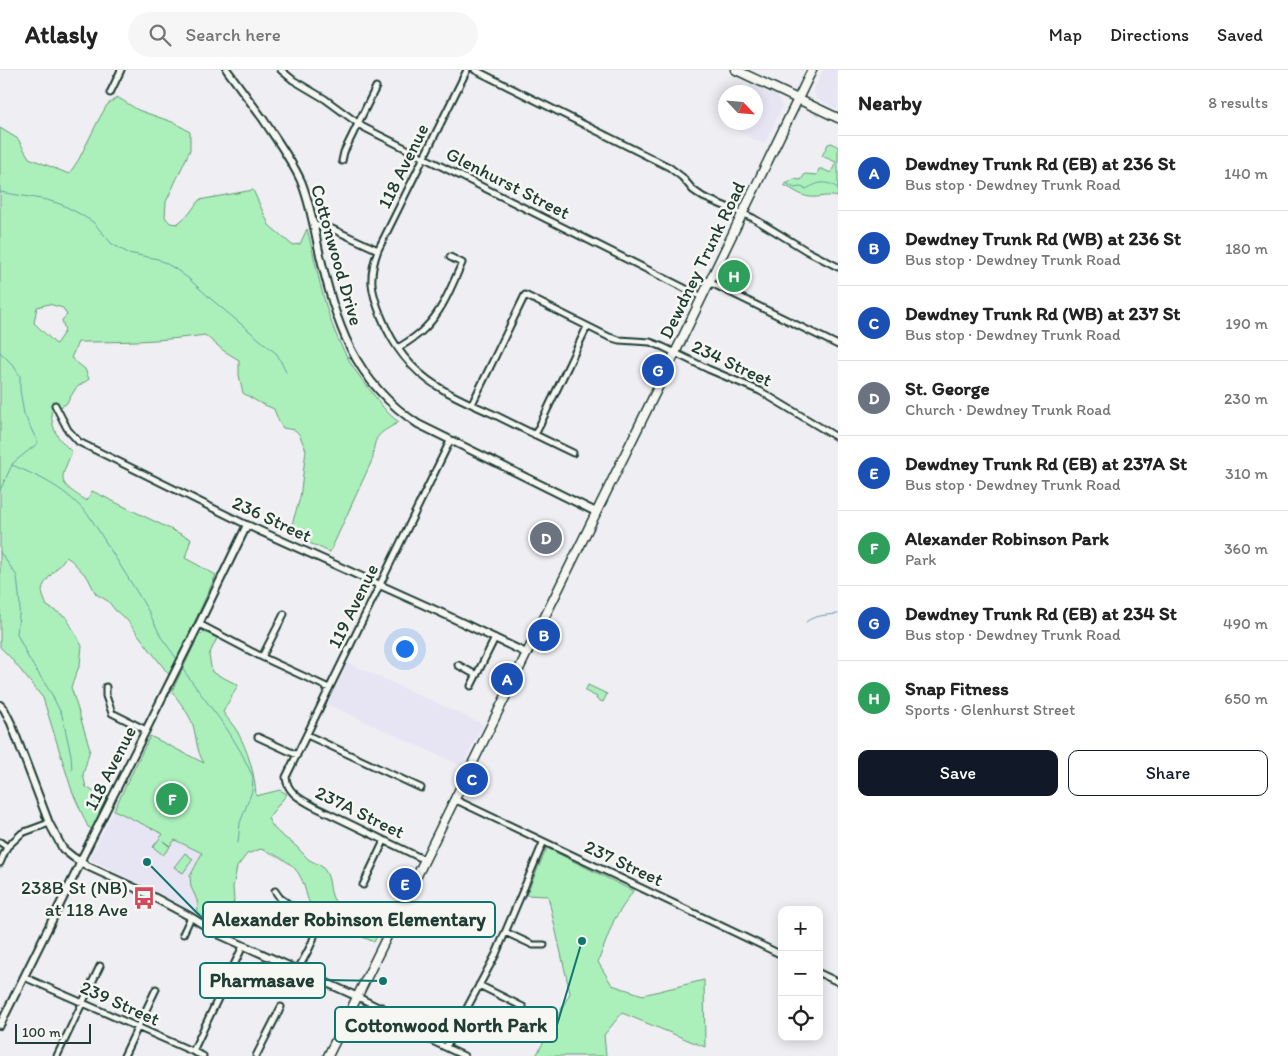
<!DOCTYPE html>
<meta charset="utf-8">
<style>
:root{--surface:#fff;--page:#f6f6f6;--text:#222;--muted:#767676;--line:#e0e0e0;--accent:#111827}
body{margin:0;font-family:Itim,sans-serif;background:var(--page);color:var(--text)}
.controls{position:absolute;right:15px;bottom:15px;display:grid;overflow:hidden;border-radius:10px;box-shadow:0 2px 12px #0003}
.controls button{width:45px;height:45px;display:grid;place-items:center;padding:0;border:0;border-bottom:1px solid var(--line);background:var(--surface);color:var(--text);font:25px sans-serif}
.compass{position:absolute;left:718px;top:15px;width:45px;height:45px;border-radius:50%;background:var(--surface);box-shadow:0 2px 12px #0003;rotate:116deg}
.scale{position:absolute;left:15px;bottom:12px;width:76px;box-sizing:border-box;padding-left:5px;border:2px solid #1f3d34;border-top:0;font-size:14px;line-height:18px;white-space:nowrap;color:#1f3d34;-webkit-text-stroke:4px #f6f6f2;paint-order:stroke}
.you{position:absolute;left:404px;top:578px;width:18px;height:18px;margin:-12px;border:4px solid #fff;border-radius:50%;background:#1a73e8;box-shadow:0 0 0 8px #1a73e833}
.badge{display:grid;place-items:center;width:32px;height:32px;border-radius:50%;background:var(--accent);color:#fff;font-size:16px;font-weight:700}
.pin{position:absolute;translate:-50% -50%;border:2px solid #fff;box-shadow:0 1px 5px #0006}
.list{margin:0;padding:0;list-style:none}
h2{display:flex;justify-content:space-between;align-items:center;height:65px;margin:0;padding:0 20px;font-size:21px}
h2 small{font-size:16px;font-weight:400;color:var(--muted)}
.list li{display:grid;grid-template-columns:32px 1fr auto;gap:15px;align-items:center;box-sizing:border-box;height:75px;padding:0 20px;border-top:1px solid var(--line)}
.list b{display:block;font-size:19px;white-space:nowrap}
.list p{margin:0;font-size:16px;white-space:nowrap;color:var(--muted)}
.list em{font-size:16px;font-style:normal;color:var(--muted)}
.actions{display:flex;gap:10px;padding:15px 20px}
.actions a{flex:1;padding:11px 0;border:1px solid var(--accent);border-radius:10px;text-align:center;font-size:18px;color:var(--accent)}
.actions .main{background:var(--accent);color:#fff}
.icon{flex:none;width:28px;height:28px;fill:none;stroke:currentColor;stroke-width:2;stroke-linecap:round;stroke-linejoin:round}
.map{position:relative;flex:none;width:838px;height:986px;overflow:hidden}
header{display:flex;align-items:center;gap:30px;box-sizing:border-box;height:70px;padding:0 25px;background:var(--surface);border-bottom:1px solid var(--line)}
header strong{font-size:24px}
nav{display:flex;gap:28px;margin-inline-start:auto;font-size:18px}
.search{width:350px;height:45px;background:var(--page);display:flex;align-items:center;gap:12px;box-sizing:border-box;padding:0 18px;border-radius:28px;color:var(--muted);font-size:19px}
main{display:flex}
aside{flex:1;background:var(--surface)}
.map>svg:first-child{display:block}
</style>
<header>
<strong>Atlasly</strong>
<div class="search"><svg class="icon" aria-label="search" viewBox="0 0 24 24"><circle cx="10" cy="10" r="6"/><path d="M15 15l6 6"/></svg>Search here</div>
<nav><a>Map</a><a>Directions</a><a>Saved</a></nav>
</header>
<main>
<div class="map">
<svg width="838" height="986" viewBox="0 0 838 986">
<rect width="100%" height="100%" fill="#efeef3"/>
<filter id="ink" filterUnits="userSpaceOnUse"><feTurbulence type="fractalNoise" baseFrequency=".02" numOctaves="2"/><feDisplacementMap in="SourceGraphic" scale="10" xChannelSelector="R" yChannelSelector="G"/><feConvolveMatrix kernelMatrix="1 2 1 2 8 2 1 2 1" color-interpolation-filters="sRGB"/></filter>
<g filter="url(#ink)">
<path fill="#e7e4f4" d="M 823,0 L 838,0 L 838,39 L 816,28 L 814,20 Z
M 751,14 L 778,27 L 782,37 L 764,74 L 730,58 L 733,53 L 756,52 L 756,22 L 747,22 Z
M 348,593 L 483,654 L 462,696 L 327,634 Z
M 114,740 L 202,783 L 196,795 L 190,806 L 191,817 L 197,830 L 198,843 L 90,789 Z"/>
<path fill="#abf0ba" stroke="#659677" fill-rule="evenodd" d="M 117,27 L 138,40 L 175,53 L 190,62 L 190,80 L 166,132 L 165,147 L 170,153 L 177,154 L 189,144 L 199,130 L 253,120 L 269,155 L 292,175 L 300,174 L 307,159 C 318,200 324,245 345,283 C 352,297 361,309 371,321 C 379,332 387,344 399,352 C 379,364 374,364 373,388 L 330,482 L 289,464 L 300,428 L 306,380 L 299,364 L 295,360 L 283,358 L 279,352 L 274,339 L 258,332 L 243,323 L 239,305 L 239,290 L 224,281 L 205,265 C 163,271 121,272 78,272 L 71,288 L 85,299 L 89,309 L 76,318 L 66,334 L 51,342 C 53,363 57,367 72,382 C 69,389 62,403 63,409 C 63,417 81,427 87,431 L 92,421 L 191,469 L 185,488 L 216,505 L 170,606 L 127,550 L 115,540 L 108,531 L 96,524 L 88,508 L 71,490 L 66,487 C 60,496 43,511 42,520 C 42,525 45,531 47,536 L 66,547 L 82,576 L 80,594 L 71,617 L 90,679 L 83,705 L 86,717 L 106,729 L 92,759 L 88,757 L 72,721 L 43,628 L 10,587 L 0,577 L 0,58 L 18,69 L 29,88 L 69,104 L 79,89 L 99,49 L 107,35 ZM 49,234 L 63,238 L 67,245 L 62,250 L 65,261 L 56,274 L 34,253 L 37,237 Z
M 832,73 L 838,77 L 838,127 C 828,124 819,128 810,127 C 801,126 792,119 784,115 L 794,109 L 801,110 L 805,104 L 817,105 L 819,99 L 822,99 L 831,103 L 836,92 L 822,86 L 828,74 Z
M 204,562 L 217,568 L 209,585 L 212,602 L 238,615 L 223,642 C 227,648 233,655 237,661 C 248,681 255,704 256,726 L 280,720 L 287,724 L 268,748 C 275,764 286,767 297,777 C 301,781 304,785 308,789 C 312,792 317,793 321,796 C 332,806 328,817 333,828 C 342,845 363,853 380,861 L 374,872 L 358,865 L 348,867 C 335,859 321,849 312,837 C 306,829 306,817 301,808 C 294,792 276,785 261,779 L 247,784 L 237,797 L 233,817 L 234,831 L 219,857 L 198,843 L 197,830 L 191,817 L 190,806 L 196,795 L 202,783 L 175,770 L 170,776 L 163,771 L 170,777 L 163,785 L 153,777 L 163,764 L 114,740 L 150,666 L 204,693 C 196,680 197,669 193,655 C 189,643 179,632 172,621 L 199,565 Z
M 588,615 L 607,624 L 603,632 L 596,629 L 597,627 L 585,621 Z
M 547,778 L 633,821 L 614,850 L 598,892 L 612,915 L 643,925 L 704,910 L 705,977 L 622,943 L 604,965 L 606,986 L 536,986 L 570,923 L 548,826 L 526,825 Z
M 185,783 L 193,789 L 183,803 L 174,797 Z"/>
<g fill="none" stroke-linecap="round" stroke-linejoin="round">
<path stroke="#639ea5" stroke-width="1" d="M 786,113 L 794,118 L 801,117 L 806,119 C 819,112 825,110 838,118
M 0,122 L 47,130 L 63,135 L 78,143 L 93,152 L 112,174 L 128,183 L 158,189 L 174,198 L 188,208 L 211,229 L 277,284 L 286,302
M 0,282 L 13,295 L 20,306 L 20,320 L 24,344 L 38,373 L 13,393 L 0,420
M 12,395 C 45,409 66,419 90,447 L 135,519 L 149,542 L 161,567 L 177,589
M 0,482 L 17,506 L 20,535 L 17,564 L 29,589 L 51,623 L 62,645 L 71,685 L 72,700
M 806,552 C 814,545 828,545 838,544
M 182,598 L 192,612 L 227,659 L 241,682 L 253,707 L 252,721 L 240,753 L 238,773"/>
<defs>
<path id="minor" d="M 281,0 L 293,10 L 325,29 L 363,57 L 702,227
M 467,0 L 378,180 C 368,207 371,221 381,246 C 392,274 411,300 437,316 C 454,327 473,335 491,343 C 519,357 546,370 573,383
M 475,0 L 669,97 L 682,107 L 693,120 L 703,127 L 753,148 L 807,181 L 838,197
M 110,23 L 121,0
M 342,91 L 344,82 L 376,17
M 314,155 L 328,157 L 378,180
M 709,212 L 838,275
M 398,278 C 408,272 418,266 426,257 C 443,240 452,215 462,193 L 450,187
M 472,334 L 525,225 L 609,267 L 619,270 L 650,272 L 663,277 L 708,299 L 760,321 L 838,368
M 55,335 L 68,360 L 79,372 L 247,455
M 535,365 L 587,257
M 199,554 L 262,587 L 329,618
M 262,587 L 284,544
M 458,595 L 476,605
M 471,616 L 495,568
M 106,617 L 106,626 L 112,643 L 146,660
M 307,665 L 421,718
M 258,667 L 297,685
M 454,729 L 782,885
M 0,772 L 7,777
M 425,790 L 313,736 C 301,729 287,723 286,707 L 450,371
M 0,793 L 7,777 L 22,763 L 49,753
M 363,815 L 384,771
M 275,821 L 280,828 L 314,852 C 320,865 304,887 298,899
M 505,862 L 533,875 L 544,875
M 183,864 L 191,847
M 819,903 L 838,912
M 24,907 L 203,986
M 479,915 L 523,937
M 358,927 L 378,937 L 382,937 L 403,954 L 403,956 L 411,961 L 464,986
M 378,937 L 378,940 L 398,956 L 400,957 L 403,956
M 446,977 L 496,884 L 543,773
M 193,981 L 243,876
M 57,986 L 100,896
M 124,986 L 156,919
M 256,986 L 281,937"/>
<path id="tertiary" d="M 227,0 C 239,16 251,33 263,49 C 276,69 291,89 301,111 C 310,133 314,157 319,181 C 336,253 353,311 418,354 L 596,442
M 0,635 L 4,639 L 11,653 L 49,753 L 63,779 L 73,787 L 87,796 L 146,823 L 191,847 L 220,865 L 358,927
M 0,955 L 78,798 L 83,786 L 199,554 L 247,455 L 444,544 L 526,583"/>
<path id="secondary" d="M 736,0 L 838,48
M 328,986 L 675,283 L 812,0"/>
</defs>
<use href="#minor" stroke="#1f3d34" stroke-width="9"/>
<use href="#tertiary" stroke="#1f3d34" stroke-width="10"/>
<use href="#secondary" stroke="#1f3d34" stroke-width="11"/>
<use href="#minor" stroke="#f6f6f2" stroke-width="5"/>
<use href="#tertiary" stroke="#f6f6f2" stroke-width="6"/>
<use href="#secondary" stroke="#f6f6f2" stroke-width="8"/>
</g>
</g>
<defs>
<symbol id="bus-bare" viewBox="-9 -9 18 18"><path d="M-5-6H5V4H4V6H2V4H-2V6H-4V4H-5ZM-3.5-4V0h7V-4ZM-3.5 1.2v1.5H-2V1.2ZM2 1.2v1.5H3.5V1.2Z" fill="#d1495b" stroke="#f6f6f2" stroke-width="2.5" paint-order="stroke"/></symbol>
</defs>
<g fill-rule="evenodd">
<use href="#bus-bare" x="128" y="812" width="32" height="32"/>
</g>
<g text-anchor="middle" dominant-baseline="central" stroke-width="5" stroke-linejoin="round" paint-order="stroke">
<g font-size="19" fill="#1f3d34" stroke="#f6f6f2">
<text transform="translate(403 96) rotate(-64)">118 Avenue</text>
<text transform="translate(508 113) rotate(27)">Glenhurst Street</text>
<text transform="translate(337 185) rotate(74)">Cottonwood Drive</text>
<text transform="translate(702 190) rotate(-64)">Dewdney Trunk Road</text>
<text transform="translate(732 293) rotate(25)">234 Street</text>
<text transform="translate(272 449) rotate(25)">236 Street</text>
<text transform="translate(353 536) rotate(-64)">119 Avenue</text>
<text transform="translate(110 698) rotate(-63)">118 Avenue</text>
<text transform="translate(360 742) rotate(26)">237A Street</text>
<text transform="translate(624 793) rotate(25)">237 Street</text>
<text transform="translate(120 933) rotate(24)">239 Street</text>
</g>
<g font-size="19" fill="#1f3d34" stroke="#f6f6f2" text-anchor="end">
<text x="128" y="817">238B St (NB)<tspan x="128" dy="22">at 118 Ave</tspan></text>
</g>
</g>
<path fill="none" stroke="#0f766e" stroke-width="2" d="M147 792L203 849M383 911L325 910M582 871L557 955"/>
<g fill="#0f766e" stroke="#f6f6f2" stroke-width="2">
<circle cx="147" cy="792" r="5"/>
<circle cx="383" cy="911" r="5"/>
<circle cx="582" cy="871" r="5"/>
</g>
<g fill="#f6f6f2" stroke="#0f766e" stroke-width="2">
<rect x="203" y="832" width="292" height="35" rx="5"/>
<rect x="200" y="893" width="125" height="35" rx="5"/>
<rect x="335" y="937" width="222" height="35" rx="5"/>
</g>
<g font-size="20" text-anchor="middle" font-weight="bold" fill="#1f3d34">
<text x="349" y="856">Alexander Robinson Elementary</text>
<text x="262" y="917">Pharmasave</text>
<text x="446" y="962">Cottonwood North Park</text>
</g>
</svg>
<div class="controls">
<button>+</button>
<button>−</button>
<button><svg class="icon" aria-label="locate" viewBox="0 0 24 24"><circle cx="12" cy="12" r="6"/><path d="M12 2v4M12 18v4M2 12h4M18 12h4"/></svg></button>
</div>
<svg class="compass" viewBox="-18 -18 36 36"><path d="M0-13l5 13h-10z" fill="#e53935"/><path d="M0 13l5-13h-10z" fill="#767676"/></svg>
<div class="scale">100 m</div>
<div class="you"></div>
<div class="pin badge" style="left:507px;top:609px;background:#1a4fb4">A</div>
<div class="pin badge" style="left:544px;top:565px;background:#1a4fb4">B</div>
<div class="pin badge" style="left:472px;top:709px;background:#1a4fb4">C</div>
<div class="pin badge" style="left:546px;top:468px;background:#6b7280">D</div>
<div class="pin badge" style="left:405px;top:814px;background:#1a4fb4">E</div>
<div class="pin badge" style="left:172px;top:729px;background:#2e9e5b">F</div>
<div class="pin badge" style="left:658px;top:300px;background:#1a4fb4">G</div>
<div class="pin badge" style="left:734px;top:206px;background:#2e9e5b">H</div>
</div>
<aside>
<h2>Nearby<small>8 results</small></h2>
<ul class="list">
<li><span class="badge" style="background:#1a4fb4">A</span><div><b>Dewdney Trunk Rd (EB) at 236 St</b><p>Bus stop · Dewdney Trunk Road</p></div><em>140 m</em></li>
<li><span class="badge" style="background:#1a4fb4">B</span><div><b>Dewdney Trunk Rd (WB) at 236 St</b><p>Bus stop · Dewdney Trunk Road</p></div><em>180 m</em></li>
<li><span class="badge" style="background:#1a4fb4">C</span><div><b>Dewdney Trunk Rd (WB) at 237 St</b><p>Bus stop · Dewdney Trunk Road</p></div><em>190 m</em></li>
<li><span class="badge" style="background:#6b7280">D</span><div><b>St. George</b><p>Church · Dewdney Trunk Road</p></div><em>230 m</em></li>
<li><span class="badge" style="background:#1a4fb4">E</span><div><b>Dewdney Trunk Rd (EB) at 237A St</b><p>Bus stop · Dewdney Trunk Road</p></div><em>310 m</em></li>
<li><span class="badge" style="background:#2e9e5b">F</span><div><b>Alexander Robinson Park</b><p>Park</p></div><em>360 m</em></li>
<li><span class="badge" style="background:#1a4fb4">G</span><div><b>Dewdney Trunk Rd (EB) at 234 St</b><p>Bus stop · Dewdney Trunk Road</p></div><em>490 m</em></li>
<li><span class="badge" style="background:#2e9e5b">H</span><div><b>Snap Fitness</b><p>Sports · Glenhurst Street</p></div><em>650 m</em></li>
</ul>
<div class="actions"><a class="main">Save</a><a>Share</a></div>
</aside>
</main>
